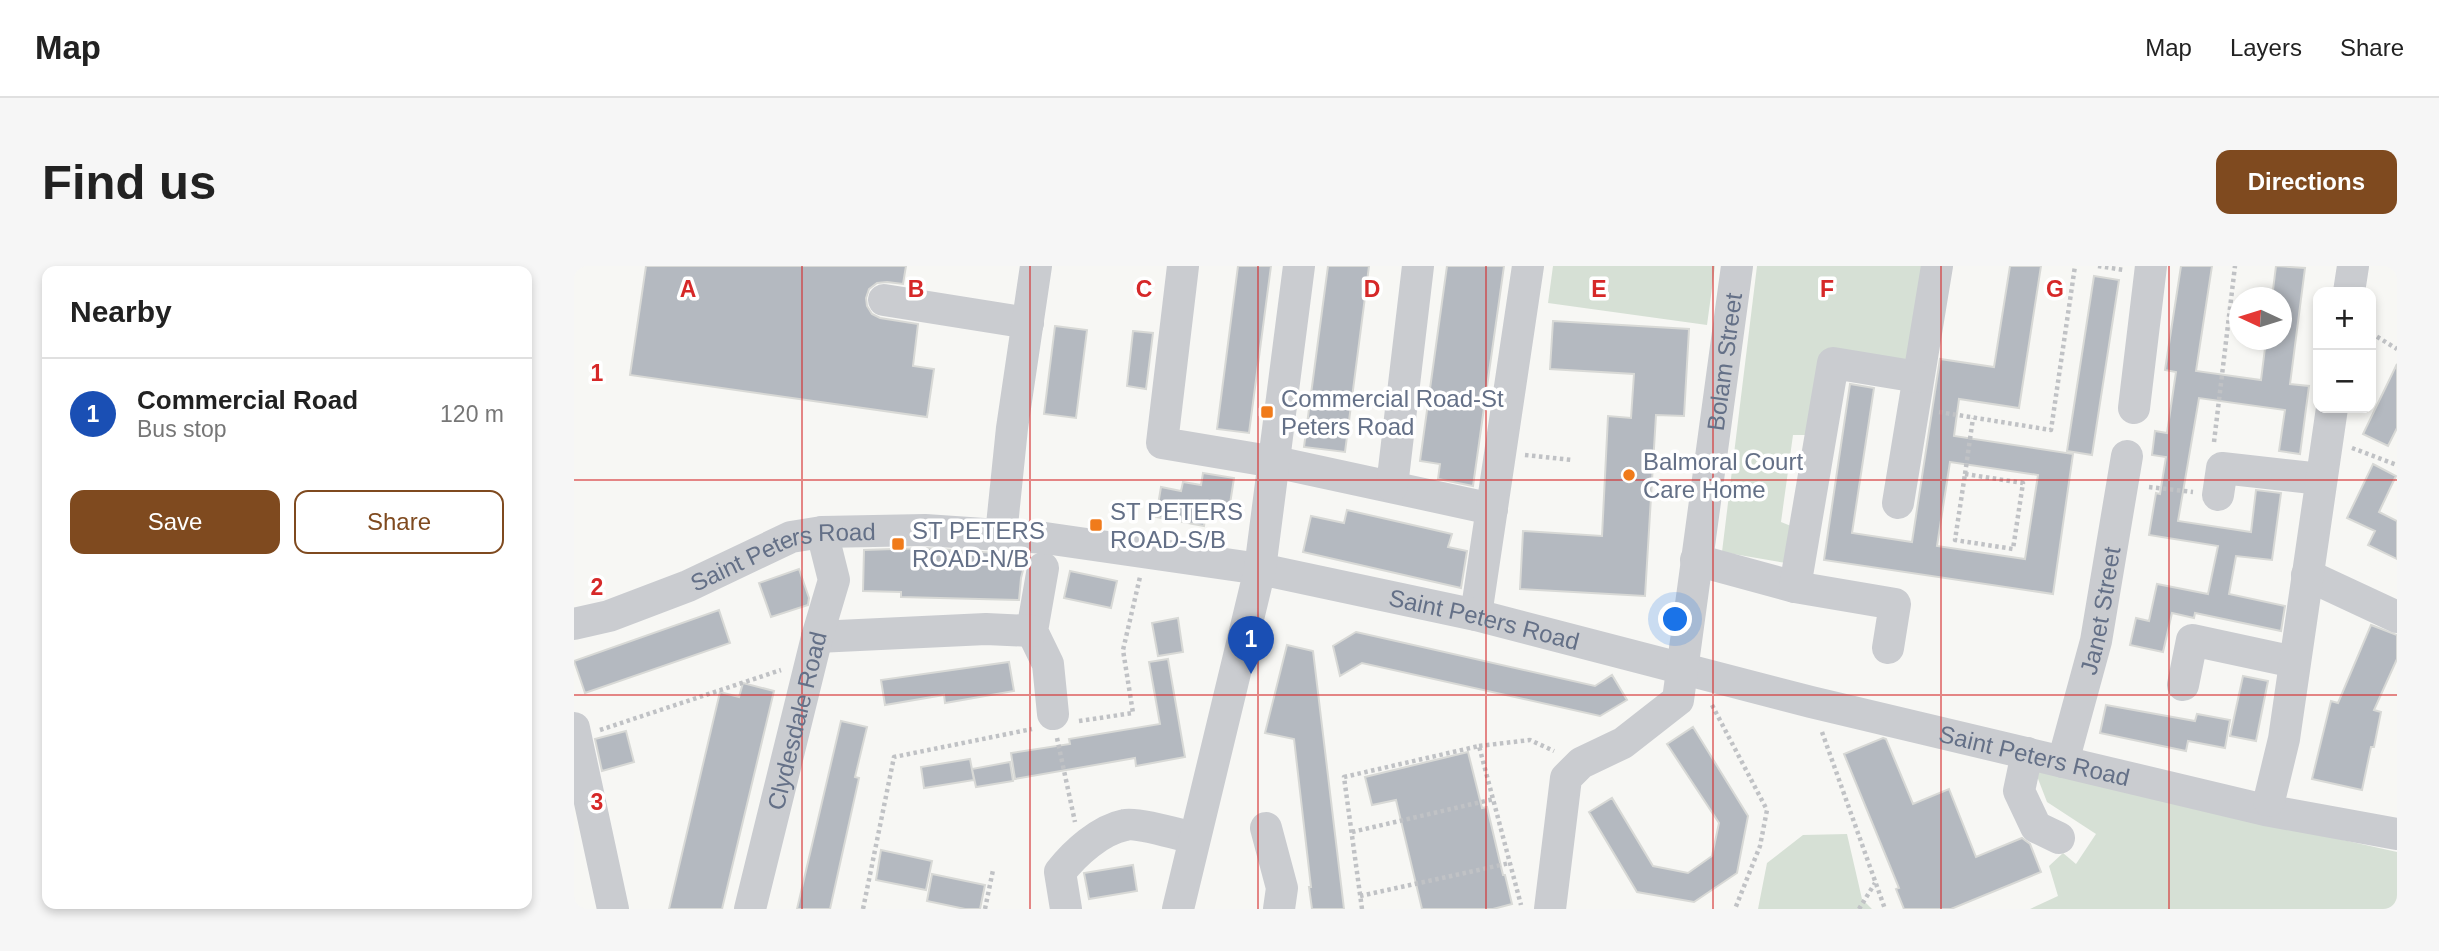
<!DOCTYPE html>
<meta charset="utf-8">
<style>
:root{--surface:#fff;--page:#f6f6f6;--text:#222;--muted:#767676;--line:#e0e0e0;--accent:#7f4a1f}
body{margin:0;font-family:Helvetica,sans-serif;background:var(--page);color:var(--text)}
.controls{position:absolute;right:21px;top:21px;display:grid;overflow:hidden;border-radius:14px;box-shadow:0 4px 10px #0003}
.controls button{width:63px;height:63px;display:grid;place-items:center;padding:0;border:0;border-bottom:2px solid var(--line);background:var(--surface);color:var(--text);font:35px sans-serif}
.compass{position:absolute;left:1655px;top:21px;width:63px;height:63px;border-radius:50%;background:var(--surface);box-shadow:0 4px 10px #0003;rotate:274deg}
.you{position:absolute;left:1102px;top:354px;width:24px;height:24px;margin:-18px;border:5px solid #fff;border-radius:50%;background:#1a73e8;box-shadow:0 0 0 10px #1a73e833}
.badge{display:grid;place-items:center;width:46px;height:46px;border-radius:50%;background:var(--accent);color:#fff;font-size:23px;font-weight:700}
.pin{position:absolute;translate:-50% -58px;filter:drop-shadow(0 2px 4px #0008)}
.pin::after{content:'';position:absolute;top:37px;width:24px;height:21px;background:inherit;clip-path:polygon(0 0,100% 0,50% 100%)}
.list{margin:0;padding:0;list-style:none}
h2{display:flex;justify-content:space-between;align-items:center;height:91px;margin:0;padding:0 28px;font-size:30px}
h2 small{font-size:23px;font-weight:400;color:var(--muted)}
.list li{display:grid;grid-template-columns:46px 1fr auto;gap:21px;align-items:center;box-sizing:border-box;height:112px;padding:0 28px;border-top:2px solid var(--line)}
.list b{display:block;font-size:26px;white-space:nowrap}
.list p{margin:0;font-size:23px;white-space:nowrap;color:var(--muted)}
.list em{font-size:23px;font-style:normal;color:var(--muted)}
.actions{display:flex;gap:14px;padding:21px 28px}
.actions a{flex:1;padding:16px 0;border:2px solid var(--accent);border-radius:14px;text-align:center;font-size:24px;color:var(--accent)}
.actions .main{background:var(--accent);color:#fff}
.map{position:relative;flex:none;width:1823px;height:643px;overflow:hidden;border-radius:14px}
header{display:flex;align-items:center;gap:42px;box-sizing:border-box;height:98px;padding:0 35px;background:var(--surface);border-bottom:2px solid var(--line)}
header strong{font-size:33px}
nav{display:flex;gap:38px;margin-inline-start:auto;font-size:24px}
.intro{display:flex;align-items:center;justify-content:space-between;box-sizing:border-box;height:168px;padding:0 42px}
h1{margin:0;font-size:49px}
.button{padding:18px 32px;border-radius:14px;background:var(--accent);color:#fff;font-size:24px;font-weight:700}
main{display:flex;gap:42px;padding:0 42px}
aside{flex:1;background:var(--surface);border-radius:14px;box-shadow:0 4px 10px #0003}
.map>svg:first-child{display:block}
</style>
<header>
<strong>Map</strong>
<nav><a>Map</a><a>Layers</a><a>Share</a></nav>
</header>
<div class="intro"><h1>Find us</h1><a class="button">Directions</a></div>
<main>
<aside>
<h2>Nearby<small></small></h2>
<ul class="list">
<li><span class="badge" style="background:#1a4fb4">1</span><div><b>Commercial Road</b><p>Bus stop</p></div><em>120 m</em></li>
</ul>
<div class="actions"><a class="main">Save</a><a>Share</a></div>
</aside>
<div class="map">
<svg width="1823" height="643" viewBox="0 0 1823 643">
<rect width="100%" height="100%" fill="#f7f7f4"/>
<path fill="#d6e0d5" d="M 979,0 L 1141,0 L 1133,59 L 974,37 Z
M 1183,0 L 1351,0 L 1334,104 L 1252,93 L 1238,169 L 1219,169 L 1207,256 L 1217,260 L 1212,297 L 1148,286 Z
M 1461,505 L 1823,586 L 1823,643 L 1456,643 L 1484,630 L 1475,600 L 1489,587 L 1502,598 L 1522,568 L 1473,536 Z
M 1273,568 L 1288,633 L 1298,643 L 1184,643 L 1193,597 L 1229,569 Z"/>
<path fill="#b4b9c0" stroke="#d8d9d6" stroke-width="2" fill-rule="evenodd" d="M 72,0 L 332,0 L 329,18 L 313,16 L 303,17 L 295,23 L 292,32 L 293,40 L 298,48 L 306,52 L 344,58 L 339,100 L 360,103 L 353,151 L 56,109 Z
M 664,0 L 697,0 L 675,167 L 643,163 Z
M 754,0 L 795,0 L 771,186 L 730,181 Z
M 873,0 L 930,0 L 899,220 L 864,213 L 866,198 L 846,195 Z
M 1436,0 L 1467,0 L 1445,142 L 1385,133 L 1380,170 L 1499,188 L 1479,328 L 1250,294 L 1276,118 L 1300,122 L 1278,267 L 1338,276 L 1366,93 L 1420,101 ZM 1376,196 L 1464,209 L 1451,293 L 1363,280 Z
M 1607,0 L 1638,0 L 1622,105 L 1687,114 L 1692,74 L 1707,74 L 1707,32 L 1698,32 L 1702,0 L 1731,2 L 1716,118 L 1735,120 L 1726,188 L 1705,185 L 1711,144 L 1625,132 L 1604,255 L 1677,266 L 1682,224 L 1707,227 L 1698,294 L 1662,290 L 1655,328 L 1711,340 L 1707,365 L 1621,347 L 1620,352 L 1598,347 L 1589,386 L 1556,379 L 1562,352 L 1575,355 L 1583,318 L 1634,328 L 1644,280 L 1575,269 L 1582,227 L 1586,228 L 1592,191 L 1578,189 L 1581,165 L 1593,167 L 1602,106 L 1591,104 Z
M 1520,10 L 1545,14 L 1518,189 L 1493,185 Z
M 979,55 L 1115,63 L 1110,150 L 1082,149 L 1071,330 L 946,323 L 949,265 L 1028,270 L 1034,150 L 1057,152 L 1060,108 L 976,103 Z
M 481,60 L 513,64 L 502,152 L 470,148 Z
M 559,65 L 579,67 L 572,123 L 553,120 Z
M 1823,98 L 1823,162 L 1814,180 L 1789,168 Z
M 1799,198 L 1822,210 L 1805,246 L 1823,255 L 1823,293 L 1794,279 L 1801,265 L 1773,252 Z
M 629,207 L 660,212 L 654,251 L 632,247 L 630,260 L 582,251 L 587,221 L 607,225 L 609,216 L 627,219 Z
M 773,244 L 878,268 L 874,281 L 893,285 L 887,322 L 729,286 L 737,250 L 770,257 Z
M 351,282 L 453,289 L 447,312 L 445,334 L 327,331 L 327,326 L 289,325 L 290,284 Z
M 225,303 L 235,332 L 234,339 L 197,351 L 185,317 Z
M 496,305 L 543,315 L 537,342 L 490,332 Z
M 145,344 L 156,377 L 11,427 L 0,395 Z
M 604,352 L 609,386 L 584,390 L 578,357 Z
M 1797,359 L 1823,369 L 1823,393 L 1800,444 L 1807,446 L 1800,481 L 1797,481 L 1788,524 L 1738,513 L 1757,435 L 1764,437 Z
M 782,366 L 1021,420 L 1038,409 L 1053,434 L 1026,450 L 788,397 L 766,410 L 759,380 Z
M 713,379 L 739,385 L 770,643 L 738,643 L 735,621 L 737,621 L 720,473 L 691,467 Z
M 594,393 L 611,491 L 562,500 L 561,492 L 441,513 L 437,487 L 496,478 L 495,473 L 586,458 L 575,396 Z
M 435,396 L 440,425 L 371,437 L 370,429 L 311,439 L 307,414 Z
M 1669,410 L 1694,415 L 1682,475 L 1656,470 Z
M 169,417 L 200,425 L 148,643 L 95,643 L 146,426 L 165,431 Z
M 1532,439 L 1621,455 L 1623,448 L 1656,454 L 1651,482 L 1614,475 L 1612,485 L 1526,467 Z
M 267,455 L 293,461 L 281,511 L 285,512 L 256,643 L 223,643 Z
M 1119,461 L 1174,550 L 1163,607 L 1120,636 L 1063,626 L 1015,546 L 1038,532 L 1079,600 L 1114,607 L 1138,590 L 1145,557 L 1093,478 Z
M 52,465 L 60,496 L 28,505 L 21,473 Z
M 1309,472 L 1312,473 L 1339,538 L 1375,523 L 1402,591 L 1448,572 L 1456,578 L 1467,606 L 1377,643 L 1330,643 L 1322,623 L 1325,622 L 1270,488 Z
M 894,486 L 908,542 L 913,541 L 929,609 L 931,609 L 938,638 L 919,643 L 848,643 L 822,534 L 798,539 L 791,511 Z
M 396,493 L 400,514 L 350,522 L 347,501 Z
M 436,496 L 439,515 L 402,521 L 398,503 Z
M 307,584 L 358,595 L 352,624 L 302,614 Z
M 559,599 L 563,625 L 515,633 L 510,607 Z
M 358,608 L 411,619 L 406,643 L 391,643 L 353,635 Z"/>
<g fill="none" stroke-linecap="round" stroke-linejoin="round">
<path stroke="#c0c2c5" stroke-width="4.5" stroke-dasharray="3.5 3.5" stroke-linecap="butt" d="M 1524,0 L 1550,4
M 1797,67 L 1823,83
M 1365,146 L 1477,164 L 1501,0
M 1640,176 L 1661,0
M 1778,182 L 1823,199
M 951,189 L 998,194
M 1391,208 L 1449,217 L 1439,283 L 1381,274 Z
M 1391,208 L 1399,152
M 1575,221 L 1619,226
M 1138,439 L 1193,544 L 1186,580 L 1161,643
M 505,455 L 559,447 L 549,384 L 566,311
M 26,464 L 207,404
M 1248,466 L 1311,643
M 483,472 L 501,556
M 905,480 L 956,474 L 980,485
M 778,566 L 920,533
M 786,630 L 936,597
M 289,643 L 320,491 L 458,463
M 411,643 L 419,604
M 788,643 L 770,511 L 905,480 L 947,639
M 1285,643 L 1301,617"/>
<g stroke="#caccd0" stroke-width="32">
<path d="M 609,0 L 588,177 L 701,196 L 918,243"/>
<path d="M 1775,26 L 1779,0"/>
<path d="M 310,34 L 454,57"/>
<path d="M 1560,142 L 1577,0"/>
<path d="M 818,220 L 844,0"/>
<path d="M 1644,229 L 1648,202 L 1747,213"/>
<path d="M 1324,237 L 1363,0"/>
<path d="M 427,269 L 438,162 L 462,0"/>
<path d="M 1122,294 L 1221,321"/>
<path d="M 469,302 L 458,365 L 474,398 L 479,448"/>
<path d="M 1733,309 L 1823,351"/>
<path d="M 902,349 L 954,0"/>
<path id="s1" d="M 0,358 L 35,350 L 114,320 L 217,271 L 248,266 L 351,264 L 471,272 L 686,303 L 902,349 L 1237,436 L 1691,544 L 1823,568"/>
<path d="M 243,371 L 412,363 L 458,365"/>
<path d="M 1314,382 L 1321,338 L 1221,321 L 1259,97 L 1344,111"/>
<path d="M 1609,419 L 1618,374 L 1720,396"/>
<path d="M 0,462 L 39,643"/>
<path d="M 1453,487 L 1445,525 L 1462,561 L 1485,572"/>
<path id="s2" d="M 1489,496 L 1522,375 L 1553,190"/>
<path d="M 1695,535 L 1710,473 L 1758,142"/>
<path d="M 692,562 L 708,622 L 705,643"/>
<path id="s3" d="M 176,643 L 243,371 L 260,314 L 248,266"/>
<path d="M 492,643 L 486,606 C 501,587 526,564 551,559 C 562,556 607,569 620,572"/>
<path d="M 604,643 L 686,303 L 725,0"/>
<path id="s4" d="M 976,643 L 992,512 L 1007,497 L 1049,477 L 1104,434 L 1163,0"/>
</g>
</g>
<path fill="none" stroke="#d62828" stroke-width="2" stroke-opacity="0.55" d="M 228,0 L 228,643M 456,0 L 456,643M 684,0 L 684,643M 912,0 L 912,643M 1139,0 L 1139,643M 1367,0 L 1367,643M 1595,0 L 1595,643M 0,214 L 1823,214M 0,429 L 1823,429"/>
<g fill="#f07b1b" stroke="#fff" stroke-width="2.5">
<rect x="686" y="139" width="14" height="14" rx="3.5"/>
<circle cx="1055" cy="209" r="7"/>
<rect x="515" y="252" width="14" height="14" rx="3.5"/>
<rect x="317" y="271" width="14" height="14" rx="3.5"/>
</g>
<g text-anchor="middle" dominant-baseline="central" stroke-width="7" stroke-linejoin="round" paint-order="stroke">
<g font-size="24" fill="#647087" stroke="#fff">
<text stroke="none"><textPath href="#s4" startOffset="611">Bolam Street</textPath></text>
<text stroke="none"><textPath href="#s1" startOffset="222">Saint Peters Road</textPath></text>
<text stroke="none"><textPath href="#s2" startOffset="156">Janet Street</textPath></text>
<text stroke="none"><textPath href="#s1" startOffset="936">Saint Peters Road</textPath></text>
<text stroke="none"><textPath href="#s3" startOffset="194">Clydesdale Road</textPath></text>
<text stroke="none"><textPath href="#s1" startOffset="1503">Saint Peters Road</textPath></text>
</g>
<g font-size="24" fill="#647087" stroke="#fff" text-anchor="start">
<text x="707" y="132">Commercial Road-St<tspan x="707" dy="28">Peters Road</tspan></text>
<text x="1069" y="195">Balmoral Court<tspan x="1069" dy="28">Care Home</tspan></text>
<text x="536" y="245">ST PETERS<tspan x="536" dy="28">ROAD-S/B</tspan></text>
<text x="338" y="264">ST PETERS<tspan x="338" dy="28">ROAD-N/B</tspan></text>
</g>
</g>
<g font-size="23" text-anchor="middle" font-weight="bold" fill="#d62828" stroke="#fff" stroke-width="7" stroke-linejoin="round" paint-order="stroke">
<text x="114" y="31">A</text>
<text x="342" y="31">B</text>
<text x="570" y="31">C</text>
<text x="798" y="31">D</text>
<text x="1025" y="31">E</text>
<text x="1253" y="31">F</text>
<text x="1481" y="31">G</text>
<text x="23" y="115">1</text>
<text x="23" y="329">2</text>
<text x="23" y="544">3</text>
</g>
</svg>
<div class="controls">
<button>+</button>
<button>−</button>
</div>
<svg class="compass" viewBox="-18 -18 36 36"><path d="M0-13l5 13h-10z" fill="#e53935"/><path d="M0 13l5-13h-10z" fill="#767676"/></svg>
<div class="you"></div>
<div class="pin badge" style="left:677px;top:408px;background:#1a4fb4">1</div>
</div>
</main>
